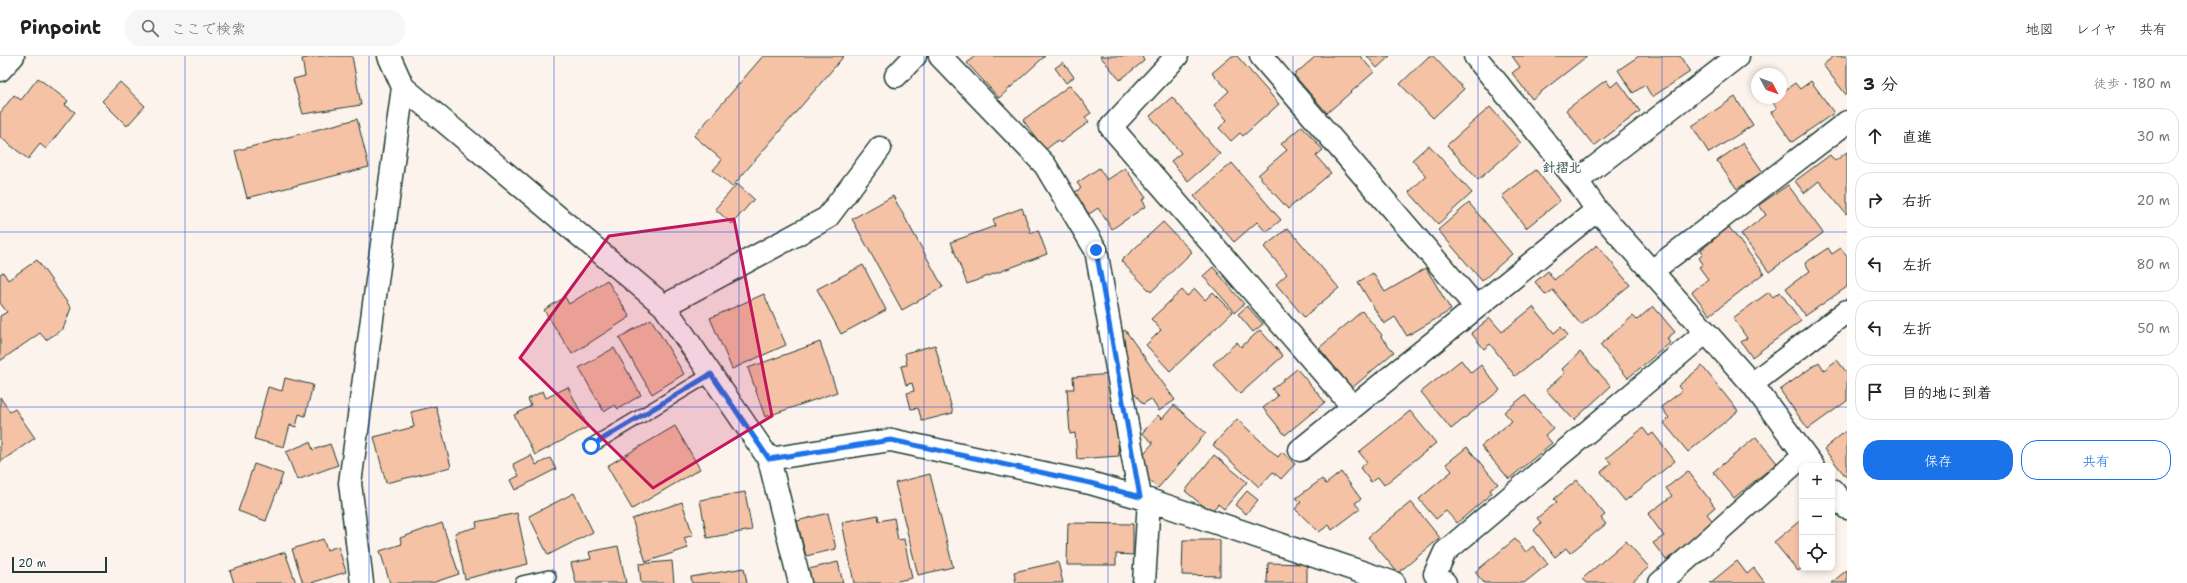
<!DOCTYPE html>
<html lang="ja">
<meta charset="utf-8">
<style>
:root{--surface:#fff;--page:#f6f6f6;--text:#202124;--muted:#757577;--line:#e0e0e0;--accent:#1a73e8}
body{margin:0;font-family:"Shantell Sans","Klee One",sans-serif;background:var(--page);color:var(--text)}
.controls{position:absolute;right:12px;bottom:12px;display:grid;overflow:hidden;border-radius:8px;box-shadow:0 2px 6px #0003}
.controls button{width:36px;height:36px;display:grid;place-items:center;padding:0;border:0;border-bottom:1px solid var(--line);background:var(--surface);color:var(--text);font:20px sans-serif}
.compass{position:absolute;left:1751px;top:12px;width:36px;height:36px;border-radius:50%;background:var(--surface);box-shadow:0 2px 6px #0003;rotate:131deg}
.scale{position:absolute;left:12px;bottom:10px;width:95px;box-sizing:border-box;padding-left:4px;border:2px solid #1f3d34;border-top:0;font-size:11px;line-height:14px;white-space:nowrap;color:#1f3d34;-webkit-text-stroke:3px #fff;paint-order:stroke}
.stop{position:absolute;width:12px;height:12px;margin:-9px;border:3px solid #1a73e8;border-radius:50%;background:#fff}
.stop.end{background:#1a73e8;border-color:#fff;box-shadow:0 1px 4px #0008}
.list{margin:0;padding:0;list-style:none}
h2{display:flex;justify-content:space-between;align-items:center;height:52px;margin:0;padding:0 16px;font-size:17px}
h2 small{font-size:13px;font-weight:400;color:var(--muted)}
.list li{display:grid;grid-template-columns:26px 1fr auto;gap:12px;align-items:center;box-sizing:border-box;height:56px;margin:0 8px 8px;padding:0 8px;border:1px solid var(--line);border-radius:16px}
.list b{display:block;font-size:15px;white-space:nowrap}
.list em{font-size:13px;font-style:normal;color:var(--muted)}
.actions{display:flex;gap:8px;padding:12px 16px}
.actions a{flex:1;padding:9px 0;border:1px solid var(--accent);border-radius:16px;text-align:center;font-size:14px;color:var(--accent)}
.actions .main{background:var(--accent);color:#fff}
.icon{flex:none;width:22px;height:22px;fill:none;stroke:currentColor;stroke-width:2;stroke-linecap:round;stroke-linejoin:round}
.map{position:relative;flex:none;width:1847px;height:527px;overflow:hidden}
header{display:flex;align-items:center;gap:24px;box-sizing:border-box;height:56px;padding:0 20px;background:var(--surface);border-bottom:1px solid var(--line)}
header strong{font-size:19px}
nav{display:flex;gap:22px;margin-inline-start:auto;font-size:14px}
.search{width:280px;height:36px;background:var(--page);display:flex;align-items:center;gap:10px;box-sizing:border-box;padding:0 14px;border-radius:16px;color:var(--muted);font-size:15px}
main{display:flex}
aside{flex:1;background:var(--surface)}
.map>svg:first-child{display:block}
</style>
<header>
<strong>Pinpoint</strong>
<div class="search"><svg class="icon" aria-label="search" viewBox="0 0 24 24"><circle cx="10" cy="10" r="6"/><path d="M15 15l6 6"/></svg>ここで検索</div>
<nav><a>地図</a><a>レイヤ</a><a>共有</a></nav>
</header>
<main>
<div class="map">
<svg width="1847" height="527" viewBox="0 0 1847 527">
<rect width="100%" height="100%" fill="#fdf3ed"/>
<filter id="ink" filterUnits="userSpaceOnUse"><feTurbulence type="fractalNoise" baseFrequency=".025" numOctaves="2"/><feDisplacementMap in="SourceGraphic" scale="8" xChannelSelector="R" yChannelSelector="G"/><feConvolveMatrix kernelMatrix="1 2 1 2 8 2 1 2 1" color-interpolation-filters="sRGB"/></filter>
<g filter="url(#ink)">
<path fill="#f5c2a6" stroke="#1f3d34" d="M 317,0 L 352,0 L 361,49 L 303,58 L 293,23 L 305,20 L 302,3 Z
M 763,0 L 844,0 L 732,131 L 713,114 L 722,104 L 694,80 Z
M 975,0 L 1045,0 L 999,42 L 967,7 Z
M 1100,0 L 1142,0 L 1144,5 L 1120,24 Z
M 1232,0 L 1237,0 L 1279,48 L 1243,80 L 1240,77 L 1231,85 L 1219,72 L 1227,64 L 1214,49 L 1229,35 L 1212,17 Z
M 1316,0 L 1360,0 L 1374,16 L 1327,57 L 1294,19 Z
M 1367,0 L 1390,0 L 1377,12 Z
M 1429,0 L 1433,0 L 1464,33 L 1433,62 L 1400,28 Z
M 1512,0 L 1586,0 L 1586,1 L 1532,43 L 1512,17 L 1520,11 Z
M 1639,0 L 1680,0 L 1690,16 L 1652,41 L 1645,29 L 1633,37 L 1618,14 Z
M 1834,0 L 1847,0 L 1847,40 L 1823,9 Z
M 1063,6 L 1074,21 L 1066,27 L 1055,12 Z
M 38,22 L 68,45 L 65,49 L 75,56 L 46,93 L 40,88 L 28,103 L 0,81 L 0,57 L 14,39 L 21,44 Z
M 1606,24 L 1611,31 L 1618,25 L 1640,55 L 1594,90 L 1566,54 Z
M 1811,25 L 1834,57 L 1792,86 L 1771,56 L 1777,52 L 1771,44 L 1781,42 L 1781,37 L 1795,27 L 1800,33 Z
M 120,26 L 145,50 L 127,70 L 102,45 Z
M 1070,29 L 1091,57 L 1085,61 L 1089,66 L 1060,87 L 1058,84 L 1045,94 L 1023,64 Z
M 1172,41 L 1220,98 L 1188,125 L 1171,105 L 1181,97 L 1150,60 Z
M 1735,41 L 1753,69 L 1709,97 L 1692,70 Z
M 1490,51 L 1521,87 L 1478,124 L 1447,89 Z
M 357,63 L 369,111 L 247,142 L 235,95 Z
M 1302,70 L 1323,94 L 1316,100 L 1331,117 L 1288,153 L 1258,119 L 1287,94 L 1281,88 Z
M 1743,87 L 1763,116 L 1737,133 L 1717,105 Z
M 1429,89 L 1472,137 L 1438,168 L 1409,136 L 1426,120 L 1412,104 Z
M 1847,96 L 1847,157 L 1846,158 L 1819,125 L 1804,137 L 1795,125 L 1830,99 L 1835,105 Z
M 1232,107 L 1281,164 L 1266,176 L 1257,166 L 1234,186 L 1194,140 Z
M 1099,112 L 1107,124 L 1125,112 L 1146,142 L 1142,144 L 1146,150 L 1112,173 L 1098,152 L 1089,158 L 1074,137 L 1081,132 L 1077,127 Z
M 1536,114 L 1560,145 L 1526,172 L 1502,140 Z
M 737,128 L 754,143 L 732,168 L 715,153 Z
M 1788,129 L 1823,177 L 1769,216 L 1741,178 L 1766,159 L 1759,149 Z
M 893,140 L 943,231 L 902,254 L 852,163 Z
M 1469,147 L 1512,198 L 1482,225 L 1438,174 Z
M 1022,152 L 1031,177 L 1038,174 L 1047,198 L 967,228 L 951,186 L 995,170 L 993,163 Z
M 1163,166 L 1192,196 L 1151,236 L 1121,205 Z
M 1729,171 L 1764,217 L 1710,259 L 1692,236 L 1708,223 L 1699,211 L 1703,208 L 1699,202 L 1703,198 L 1701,194 Z
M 1288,172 L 1339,232 L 1304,261 L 1276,228 L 1287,218 L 1264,191 Z
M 1597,189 L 1630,229 L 1581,269 L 1553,234 L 1546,239 L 1535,226 L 1548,215 L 1554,224 Z
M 1828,192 L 1832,198 L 1841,192 L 1847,201 L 1847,231 L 1805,260 L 1786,232 L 1810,215 L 1805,207 Z
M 37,204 L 71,252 L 63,273 L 46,284 L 40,277 L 0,305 L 0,260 L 7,256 L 0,247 L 0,218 L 3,216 L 8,224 Z
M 863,209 L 886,254 L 841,278 L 817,233 Z
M 1213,211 L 1244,248 L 1235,256 L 1203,220 Z
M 1426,212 L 1451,254 L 1407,280 L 1395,261 L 1384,268 L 1358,226 L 1373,217 L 1385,236 Z
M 607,224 L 630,261 L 572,298 L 544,254 L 565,241 L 569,248 Z
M 1195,233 L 1205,244 L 1213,236 L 1233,256 L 1170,315 L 1146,289 L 1161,274 L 1151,263 L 1182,234 L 1187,240 Z
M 1769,236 L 1773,241 L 1780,236 L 1801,265 L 1752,301 L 1741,286 L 1747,282 L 1733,262 Z
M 764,238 L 786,289 L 732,313 L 710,262 Z
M 1247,250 L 1263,268 L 1253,276 L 1238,258 Z
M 1653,250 L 1675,276 L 1667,282 L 1670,287 L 1628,322 L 1600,289 L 1633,260 L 1637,264 Z
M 1533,251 L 1554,277 L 1561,271 L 1568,279 L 1515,320 L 1490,288 L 1484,293 L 1471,277 L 1490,262 L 1502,276 Z
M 1362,255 L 1382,279 L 1381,281 L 1394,296 L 1352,332 L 1319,292 Z
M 651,263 L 684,318 L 652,338 L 619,282 Z
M 1125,274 L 1175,344 L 1159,355 L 1151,343 L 1143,348 L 1133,336 L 1121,277 Z
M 1260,274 L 1283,300 L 1240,338 L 1213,308 L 1237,286 L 1241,291 Z
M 820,286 L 837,336 L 765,361 L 748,312 Z
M 935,289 L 953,357 L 922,365 L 918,352 L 911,353 L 907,337 L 914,335 L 912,327 L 906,329 L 901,310 L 907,309 L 905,297 Z
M 614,292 L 641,339 L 618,353 L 615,349 L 604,356 L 579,312 Z
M 1580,296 L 1611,330 L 1574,364 L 1546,334 L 1565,317 L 1562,313 Z
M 1461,304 L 1471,317 L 1481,309 L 1500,334 L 1451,373 L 1421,336 Z
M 1837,304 L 1847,317 L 1847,345 L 1808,373 L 1780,334 L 1819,306 L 1824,314 Z
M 1702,310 L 1738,355 L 1688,396 L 1664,367 L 1669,362 L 1661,351 L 1682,335 L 1678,330 Z
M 1297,313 L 1325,346 L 1285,379 L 1263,352 L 1278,340 L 1272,333 Z
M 1113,318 L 1119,400 L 1077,403 L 1075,377 L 1070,378 L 1067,333 L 1074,333 L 1073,321 Z
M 285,322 L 313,329 L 305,360 L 299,358 L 296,371 L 290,369 L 284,391 L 254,383 L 268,331 L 282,335 Z
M 568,331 L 588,371 L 535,399 L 514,359 L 531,350 L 528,343 L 543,335 L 546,342 Z
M 1525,339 L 1553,372 L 1545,379 L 1552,387 L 1509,423 L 1481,390 L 1512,365 L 1504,356 Z
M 0,341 L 10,356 L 15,353 L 35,382 L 0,406 Z
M 1174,349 L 1206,377 L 1158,432 L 1140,416 L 1146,409 L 1139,403 L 1153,387 L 1142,377 L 1158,359 L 1162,363 Z
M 436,350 L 451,411 L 386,427 L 374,381 L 414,371 L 411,356 Z
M 1410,355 L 1436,387 L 1384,429 L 1378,421 L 1371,426 L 1360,412 L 1367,406 L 1359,396 Z
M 1237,363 L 1278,401 L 1282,396 L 1295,408 L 1281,423 L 1273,416 L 1259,431 L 1213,389 Z
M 675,370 L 700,413 L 632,453 L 607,410 Z
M 1643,372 L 1649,380 L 1653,377 L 1675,405 L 1625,445 L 1601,416 L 1611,407 L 1606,402 Z
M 1847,374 L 1847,422 L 1824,393 Z
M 1756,381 L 1777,407 L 1734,442 L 1713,416 Z
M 310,386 L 313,394 L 330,388 L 338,409 L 297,424 L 286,396 Z
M 1467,391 L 1498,428 L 1490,434 L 1492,437 L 1457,467 L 1446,455 L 1436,463 L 1419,443 L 1452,415 L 1446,408 Z
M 531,399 L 536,409 L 550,402 L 556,413 L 515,434 L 510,424 L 519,420 L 513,408 Z
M 1214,399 L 1247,426 L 1224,453 L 1218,448 L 1211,456 L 1185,435 Z
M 254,408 L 283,418 L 266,465 L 238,455 Z
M 1688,415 L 1715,451 L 1707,458 L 1715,468 L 1666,504 L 1653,487 L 1664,480 L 1648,458 L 1672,440 L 1666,432 Z
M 1341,416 L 1361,443 L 1355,447 L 1360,453 L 1332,474 L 1329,469 L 1319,476 L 1295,453 L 1301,446 L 1296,442 L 1322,423 L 1326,428 Z
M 930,418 L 953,511 L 918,519 L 895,427 Z
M 1577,424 L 1605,459 L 1601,462 L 1606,468 L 1570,497 L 1566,492 L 1555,501 L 1534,474 L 1541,467 L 1537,462 L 1557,446 L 1554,443 Z
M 1247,435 L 1258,444 L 1246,458 L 1235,449 Z
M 745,436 L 752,474 L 707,482 L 700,444 Z
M 574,437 L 593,476 L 548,499 L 529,460 Z
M 682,446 L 693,479 L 684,482 L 688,492 L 646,506 L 632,463 Z
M 1411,446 L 1440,482 L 1398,517 L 1368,481 Z
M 517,457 L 528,508 L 465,523 L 455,477 L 477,471 L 476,466 Z
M 828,457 L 836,493 L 806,500 L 797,465 Z
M 878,459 L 879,465 L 894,462 L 898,484 L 904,483 L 912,522 L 888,527 L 854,527 L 842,466 Z
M 1802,463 L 1802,512 L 1798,515 L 1774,486 Z
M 442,467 L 459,518 L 432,527 L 390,527 L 380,495 L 402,488 L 400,482 Z
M 1068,467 L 1133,468 L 1133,499 L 1116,498 L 1116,509 L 1067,509 Z
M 323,483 L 327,494 L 338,490 L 346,516 L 311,527 L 303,527 L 292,493 Z
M 1515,483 L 1526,496 L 1533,490 L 1548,508 L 1524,527 L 1484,527 L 1475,516 Z
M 1183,484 L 1220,484 L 1220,520 L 1182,519 Z
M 1626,485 L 1649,511 L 1631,527 L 1586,527 L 1582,523 Z
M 618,490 L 626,527 L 576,527 L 571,507 L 591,503 L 589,496 Z
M 285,496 L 296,527 L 234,527 L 230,515 Z
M 672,505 L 674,527 L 641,527 L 639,508 Z
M 1737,505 L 1747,518 L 1754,512 L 1765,527 L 1710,527 Z
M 838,506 L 843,527 L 812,527 L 809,513 Z
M 1058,506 L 1063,527 L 1016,527 L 1014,516 Z
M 1268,507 L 1307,508 L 1307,527 L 1267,527 Z
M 744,512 L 747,527 L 692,527 L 691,521 Z
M 1847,514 L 1847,527 L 1831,527 Z"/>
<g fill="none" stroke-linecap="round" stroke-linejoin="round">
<defs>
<path id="service" d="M 591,390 L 711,318
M 522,527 L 549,521"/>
<path id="minor" d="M 389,0 L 403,31 L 664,250 L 769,403 L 800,527
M 940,0 L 1045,109 L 1096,194 L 1140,441
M 1177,0 L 1111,71 L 1353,351
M 1261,0 L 1476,251
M 1475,0 L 1577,125 L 1597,154 L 1752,328 L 1813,410
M 0,14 L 13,0
M 896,20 L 915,0
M 1577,125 L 1738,0
M 1652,215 L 1847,66
M 664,250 L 827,162 L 880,92
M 1752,328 L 1847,255
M 1300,394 L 1597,154
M 769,403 L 891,384 L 1090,427 L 1149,444 L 1394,527
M 1832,434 L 1847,452
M 362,527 L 350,427 L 403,31
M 1144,527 L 1149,444
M 1445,527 L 1435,518 L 1445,496 L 1706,276
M 1660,527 L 1804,399"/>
</defs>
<use href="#service" stroke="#1f3d34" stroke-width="16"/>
<use href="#minor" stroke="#1f3d34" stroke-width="25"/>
<use href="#service" stroke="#fff" stroke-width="13"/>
<use href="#minor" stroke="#fff" stroke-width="22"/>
</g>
</g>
<g fill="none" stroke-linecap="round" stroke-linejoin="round" filter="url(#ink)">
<path stroke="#1a73e8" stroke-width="5" d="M 591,390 L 711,318 L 769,403 L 891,384 L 1090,427 L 1140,441 L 1096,194"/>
</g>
<path fill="#c2185b" fill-opacity="0.2" stroke="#c2185b" stroke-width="3" stroke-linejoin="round" d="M 734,163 L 772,360 L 653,432 L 520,302 L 609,180 Z"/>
<path fill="none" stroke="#1d4ed8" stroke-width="1" stroke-opacity="0.55" d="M 185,0 L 185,527M 369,0 L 369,527M 554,0 L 554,527M 739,0 L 739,527M 924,0 L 924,527M 1108,0 L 1108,527M 1293,0 L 1293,527M 1478,0 L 1478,527M 1662,0 L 1662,527M 0,176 L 1847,176M 0,351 L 1847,351"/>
<g text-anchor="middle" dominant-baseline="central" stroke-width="3.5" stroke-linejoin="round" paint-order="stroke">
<g font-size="13" font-weight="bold" fill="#1f3d34" stroke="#fff">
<text x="1562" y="111">針摺北</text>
</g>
</g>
</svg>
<div class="controls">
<button>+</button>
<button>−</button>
<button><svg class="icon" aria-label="locate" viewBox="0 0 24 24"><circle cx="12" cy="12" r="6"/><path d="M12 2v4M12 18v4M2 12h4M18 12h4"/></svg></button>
</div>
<svg class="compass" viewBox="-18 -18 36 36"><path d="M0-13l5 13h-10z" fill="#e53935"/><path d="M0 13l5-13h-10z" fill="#757577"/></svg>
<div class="scale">20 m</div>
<div class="stop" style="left:591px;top:390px"></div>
<div class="stop end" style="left:1096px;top:194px"></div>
</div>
<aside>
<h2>3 分<small>徒歩 · 180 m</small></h2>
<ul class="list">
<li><svg class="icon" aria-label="ahead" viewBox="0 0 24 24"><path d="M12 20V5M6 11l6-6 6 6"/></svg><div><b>直進</b></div><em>30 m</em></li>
<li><svg class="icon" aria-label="right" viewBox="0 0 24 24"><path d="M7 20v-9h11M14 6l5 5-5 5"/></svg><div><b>右折</b></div><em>20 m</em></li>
<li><svg class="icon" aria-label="left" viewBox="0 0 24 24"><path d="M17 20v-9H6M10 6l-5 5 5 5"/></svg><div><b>左折</b></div><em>80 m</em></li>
<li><svg class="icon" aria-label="left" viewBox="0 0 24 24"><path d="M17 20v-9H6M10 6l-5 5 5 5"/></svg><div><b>左折</b></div><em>50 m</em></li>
<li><svg class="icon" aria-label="arrive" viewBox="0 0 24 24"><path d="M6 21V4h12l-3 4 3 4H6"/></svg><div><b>目的地に到着</b></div></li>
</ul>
<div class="actions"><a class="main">保存</a><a>共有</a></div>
</aside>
</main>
